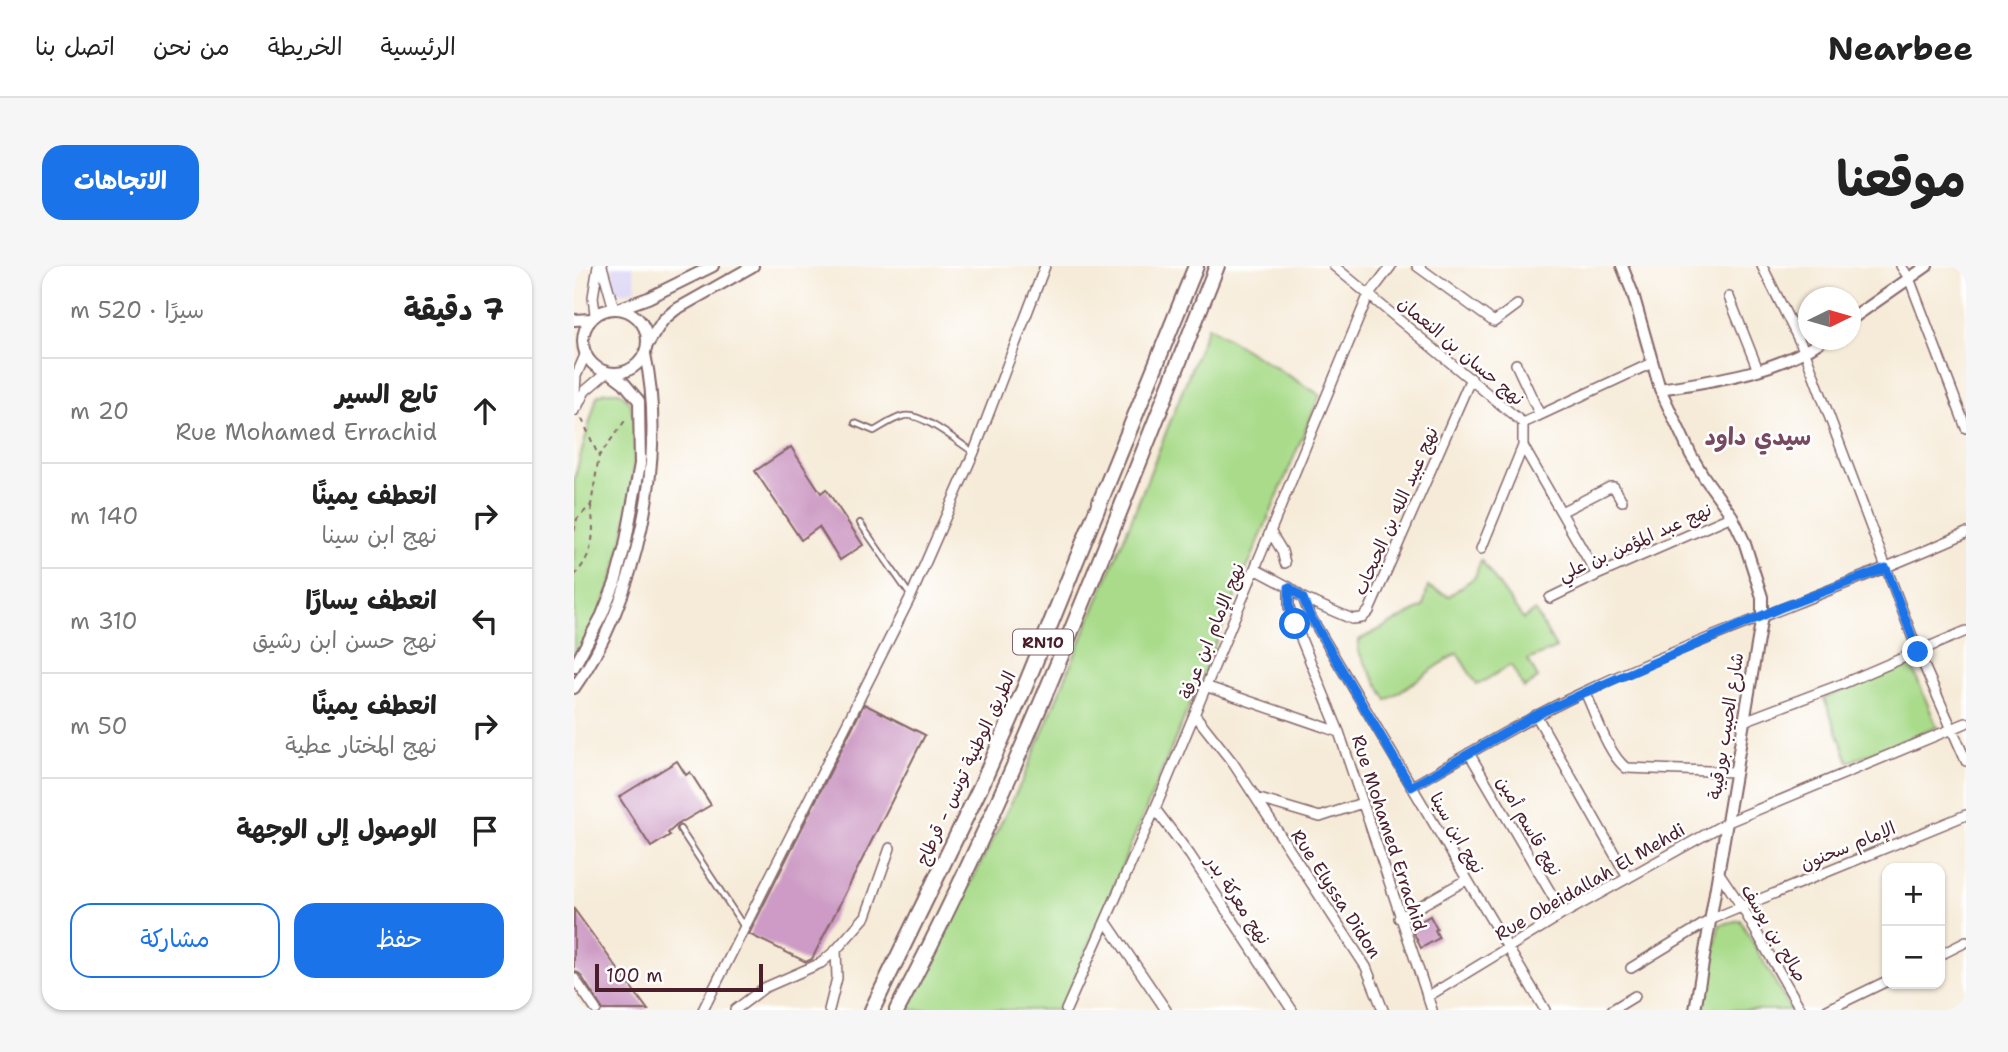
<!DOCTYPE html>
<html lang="ar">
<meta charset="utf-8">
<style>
:root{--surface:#fff;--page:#f6f6f6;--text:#222;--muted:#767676;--line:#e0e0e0;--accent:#1a73e8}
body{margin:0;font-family:"Shantell Sans","Playpen Sans Arabic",sans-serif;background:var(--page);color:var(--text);direction:rtl}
.controls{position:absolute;right:21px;bottom:21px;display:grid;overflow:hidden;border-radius:14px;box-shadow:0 2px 5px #0004}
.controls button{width:63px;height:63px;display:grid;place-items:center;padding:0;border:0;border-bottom:2px solid var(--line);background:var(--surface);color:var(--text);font:35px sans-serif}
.compass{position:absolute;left:1224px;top:21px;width:63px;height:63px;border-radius:50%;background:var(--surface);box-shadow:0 2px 5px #0004;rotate:85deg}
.scale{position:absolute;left:21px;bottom:18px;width:168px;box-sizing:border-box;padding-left:7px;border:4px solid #4a1f2b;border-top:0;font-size:19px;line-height:24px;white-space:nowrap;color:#4a1f2b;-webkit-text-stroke:5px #fff;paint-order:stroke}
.stop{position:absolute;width:21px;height:21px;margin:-16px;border:5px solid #1a73e8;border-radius:50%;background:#fff}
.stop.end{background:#1a73e8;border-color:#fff;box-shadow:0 2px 7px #0008}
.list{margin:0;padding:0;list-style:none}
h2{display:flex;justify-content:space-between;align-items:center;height:91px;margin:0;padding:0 28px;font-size:30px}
h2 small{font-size:23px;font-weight:400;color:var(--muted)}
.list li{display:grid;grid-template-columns:46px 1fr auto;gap:21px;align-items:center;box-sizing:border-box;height:105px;padding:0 28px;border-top:2px solid var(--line)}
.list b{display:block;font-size:26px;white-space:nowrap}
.list p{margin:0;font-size:23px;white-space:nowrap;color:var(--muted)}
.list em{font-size:23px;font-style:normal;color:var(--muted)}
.actions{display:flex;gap:14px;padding:21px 28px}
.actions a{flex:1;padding:16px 0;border:2px solid var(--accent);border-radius:21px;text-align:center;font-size:24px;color:var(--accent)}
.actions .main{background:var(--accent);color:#fff}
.icon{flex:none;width:38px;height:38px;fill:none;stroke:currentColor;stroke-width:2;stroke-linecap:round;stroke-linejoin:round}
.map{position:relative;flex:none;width:1392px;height:744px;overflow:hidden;direction:ltr;border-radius:21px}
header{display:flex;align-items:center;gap:42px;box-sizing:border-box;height:98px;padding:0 35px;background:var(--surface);border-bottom:2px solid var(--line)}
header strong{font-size:33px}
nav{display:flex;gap:38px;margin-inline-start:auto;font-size:24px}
.intro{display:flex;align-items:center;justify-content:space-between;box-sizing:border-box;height:168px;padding:0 42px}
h1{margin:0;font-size:49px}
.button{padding:18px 32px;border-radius:21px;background:var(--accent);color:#fff;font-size:24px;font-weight:700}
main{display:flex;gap:42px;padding:0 42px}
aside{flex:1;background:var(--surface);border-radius:21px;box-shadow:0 2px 5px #0004}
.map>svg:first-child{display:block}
</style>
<header>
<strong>Nearbee</strong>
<nav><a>الرئيسية</a><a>الخريطة</a><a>من نحن</a><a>اتصل بنا</a></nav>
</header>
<div class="intro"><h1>موقعنا</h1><a class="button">الاتجاهات</a></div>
<main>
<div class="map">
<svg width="1392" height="744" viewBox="0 0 1392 744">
<rect width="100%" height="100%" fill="#fff"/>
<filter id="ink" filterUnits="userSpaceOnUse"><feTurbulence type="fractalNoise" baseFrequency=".0143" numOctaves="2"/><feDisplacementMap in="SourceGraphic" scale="14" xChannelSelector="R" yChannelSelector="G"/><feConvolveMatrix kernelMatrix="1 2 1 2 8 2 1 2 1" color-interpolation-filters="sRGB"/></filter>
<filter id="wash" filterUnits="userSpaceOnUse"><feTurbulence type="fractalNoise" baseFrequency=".00686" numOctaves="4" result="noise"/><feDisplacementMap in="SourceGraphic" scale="28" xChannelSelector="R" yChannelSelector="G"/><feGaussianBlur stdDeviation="1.57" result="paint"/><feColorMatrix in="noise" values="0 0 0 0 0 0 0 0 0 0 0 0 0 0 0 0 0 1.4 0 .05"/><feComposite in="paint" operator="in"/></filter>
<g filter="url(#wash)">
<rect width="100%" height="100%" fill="#f6ebd8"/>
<path fill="#dcd6f6" d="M 39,0 L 59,0 L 62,23 L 51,27 L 43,25 L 38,20 Z"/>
<path fill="#a9db8a" stroke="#7a7d5a" stroke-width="2" d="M 634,60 L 746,129 L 492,733 L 486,744 L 333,744 L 449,513 L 557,255 Z
M 32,126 L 46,126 C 49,129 54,134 56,138 C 70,177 50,278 37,318 C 29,344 12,370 0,395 L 0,214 L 23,130 Z
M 907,294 L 949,353 L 961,345 L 982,382 L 954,394 L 964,412 L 950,422 L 937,399 L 903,419 L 883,387 L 813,434 L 784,385 L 785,374 L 849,341 L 854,321 L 875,330 L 901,311 Z
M 1337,398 L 1363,461 L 1275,496 L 1250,432 Z
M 1166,654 L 1217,744 L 1129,744 L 1145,659 Z"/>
<g id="blocks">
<path fill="#cd9bc5" d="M 217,181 L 247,227 L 252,223 L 289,279 L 266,294 L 245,261 L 227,274 L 181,205 Z
M 290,438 L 351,469 L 238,693 L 232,696 L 175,668 Z
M 103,495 L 112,509 L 116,506 L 137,539 L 103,559 L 94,567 L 96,569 L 77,581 L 45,531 Z
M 0,643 L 40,698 L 74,744 L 29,744 L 6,708 L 0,705 Z
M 856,650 L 863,663 L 861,664 L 865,672 L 847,682 L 837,661 Z"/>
</g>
</g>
<g filter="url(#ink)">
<use href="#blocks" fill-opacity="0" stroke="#866668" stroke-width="2"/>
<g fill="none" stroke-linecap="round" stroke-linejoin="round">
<defs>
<path id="service" d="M 281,157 L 300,165 C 309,160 320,152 330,150 C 347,146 384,176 399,186
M 286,257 L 336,329
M 106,563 L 170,661"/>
<path id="minor" d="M 28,0 L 40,43
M 760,0 L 949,157 L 1078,97
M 843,0 L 920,56 L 943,39
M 1188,0 L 1231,86 L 1344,386 L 1392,495
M 1327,0 L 1335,12 L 1392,162
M 1155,31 L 1184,104
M 21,48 L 19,31 L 24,0
M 942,98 L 966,149
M 3,141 L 11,125 L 32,107
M 0,145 L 2,110 L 12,87
M 949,180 L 1023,309
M 987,246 L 1036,221 L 1040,221 L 1048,235
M 696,265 L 708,285 L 711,297
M 907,283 L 949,180 L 949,157
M 681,303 L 715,321 L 729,332 L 778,353 L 788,352 L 795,345 L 897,112
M 715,321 L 715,341 L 721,358 L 765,466 L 858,744
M 729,332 L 735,348 L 971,744
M 976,332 L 1023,309 L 1158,250
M 631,420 L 765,466
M 1011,426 C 1022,448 1033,487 1052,502 L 1162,506
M 621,449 L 659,497 L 792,701 L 809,744
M 962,449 L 1054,612
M 1170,455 L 1268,418 L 1392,365
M 895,487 L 989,648
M 837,521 C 894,488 950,454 1010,426 C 1135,367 1266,324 1392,267
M 682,532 L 746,551 L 788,537
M 581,543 L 616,589 L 718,744
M 1145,607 L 1168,641 L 1227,744
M 825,652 L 892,614
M 533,657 L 592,744
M 1366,689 L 1392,676
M 1057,702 L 1138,653 L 1392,549
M 0,712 L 22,744
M 853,731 L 989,648 L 1154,556 L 1392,457
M 129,744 L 337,330 L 400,186 L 471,0
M 161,744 L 190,722 L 247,697 L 262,684 L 292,650 L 316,582
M 255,744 L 263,712 L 262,684
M 492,744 L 581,543 L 794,30 L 817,0
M 1038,744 L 1061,730
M 1253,744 L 1313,715"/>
<path id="tertiary" d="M 1048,0 L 1059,28 L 1086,123 L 1117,189 L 1130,211 L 1158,250 L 1170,275 L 1188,331 L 1188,350 L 1121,744
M 46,42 L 74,32 L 139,0
M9 75a32 32 0 1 1 64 0a32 32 0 1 1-64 0Z
M 0,54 L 17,53
M 1276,54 L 1353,0
M 73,79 L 89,54 L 101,44 L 179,0
M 1086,123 C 1143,114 1201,107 1249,74
M 0,401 L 28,349 L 41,317 L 51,280 L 66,198 L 65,135 L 50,117 L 38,108
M 0,422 C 62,337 94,192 71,88"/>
<path id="trunk" d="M 298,744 L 407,520 L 450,423 L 622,0
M 323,744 C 449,505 543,250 643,0"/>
</defs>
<use href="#service" stroke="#866668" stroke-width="8"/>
<use href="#minor" stroke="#866668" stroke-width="12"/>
<use href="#tertiary" stroke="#866668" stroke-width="14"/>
<use href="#trunk" stroke="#866668" stroke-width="18"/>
<path stroke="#866668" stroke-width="2" stroke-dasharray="5 5" stroke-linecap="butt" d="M 8,153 L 24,189
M 0,265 L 3,253 L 17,239 L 25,190 L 53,152
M 0,310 C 20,288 21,268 17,240"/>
<use href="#service" stroke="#fff" stroke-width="4.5"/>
<use href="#minor" stroke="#fff" stroke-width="9"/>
<use href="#tertiary" stroke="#fff" stroke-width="10"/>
<use href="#trunk" stroke="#fff" stroke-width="14"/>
</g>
</g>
<g fill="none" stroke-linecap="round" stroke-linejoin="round" filter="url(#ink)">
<path stroke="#1a73e8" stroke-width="9" d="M 721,358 L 715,341 L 715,321 L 729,332 L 735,348 L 837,521 L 962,449 L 1012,426 L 1206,342 L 1312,302 L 1344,386"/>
</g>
<g text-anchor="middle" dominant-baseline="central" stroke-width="5" stroke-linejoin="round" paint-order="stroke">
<rect fill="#fff" stroke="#80626b" stroke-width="2" x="439" y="363.5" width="60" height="25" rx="5"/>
<g font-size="16" font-weight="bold" fill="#4a1f2b">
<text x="469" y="376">RN10</text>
</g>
<g font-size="18" fill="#4a1f2b" stroke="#fff">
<text transform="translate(887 85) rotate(40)">نهج حسان بن النعمان</text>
<text transform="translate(822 245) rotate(-66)">نهج عبيد الله بن الحبحاب</text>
<text transform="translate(1061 276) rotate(-24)">نهج عبد المؤمن بن علي</text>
<text transform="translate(638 365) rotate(-68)">نهج الإمام ابن عرفة</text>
<text transform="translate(1152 460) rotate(-81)">شارع الحبيب بورقيبة</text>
<text transform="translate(392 502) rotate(-65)">الطريق الوطنية تونس - قرطاج</text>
<text transform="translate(955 560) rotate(60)">نهج قاسم أمين</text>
<text transform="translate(815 567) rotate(72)">Rue Mohamed Errachid</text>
<text transform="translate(883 567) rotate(60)">نهج ابن سينا</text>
<text transform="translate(1274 580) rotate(-22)">الإمام سحنون</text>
<text transform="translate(1016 616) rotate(-30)">Rue Obeidallah El Mehdi</text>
<text transform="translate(762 628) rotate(57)">Rue Elyssa Didon</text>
<text transform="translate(664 634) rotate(57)">نهج معركة بدر</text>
<text transform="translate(1200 667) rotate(59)">صالح بن يوسف</text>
</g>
<g font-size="24" font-weight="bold" fill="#784a61" stroke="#fff">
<text x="1184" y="171">سيدي داود</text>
</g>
</g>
</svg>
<div class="controls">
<button>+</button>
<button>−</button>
</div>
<svg class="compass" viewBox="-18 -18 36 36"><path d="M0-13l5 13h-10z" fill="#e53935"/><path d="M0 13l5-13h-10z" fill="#767676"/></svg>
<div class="scale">100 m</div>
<div class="stop" style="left:721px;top:358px"></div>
<div class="stop end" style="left:1344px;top:386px"></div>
</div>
<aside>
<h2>7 دقيقة<small>سيرًا · 520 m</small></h2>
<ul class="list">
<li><svg class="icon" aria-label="ahead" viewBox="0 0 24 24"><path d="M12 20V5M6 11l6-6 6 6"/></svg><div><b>تابع السير</b><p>Rue Mohamed Errachid</p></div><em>20 m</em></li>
<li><svg class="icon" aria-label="right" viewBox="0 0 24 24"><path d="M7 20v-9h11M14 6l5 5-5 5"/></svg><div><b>انعطف يمينًا</b><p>نهج ابن سينا</p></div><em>140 m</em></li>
<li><svg class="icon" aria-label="left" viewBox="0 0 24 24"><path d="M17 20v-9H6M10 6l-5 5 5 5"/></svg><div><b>انعطف يسارًا</b><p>نهج حسن ابن رشيق</p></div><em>310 m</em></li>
<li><svg class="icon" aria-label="right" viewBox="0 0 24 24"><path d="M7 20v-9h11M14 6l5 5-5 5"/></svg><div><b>انعطف يمينًا</b><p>نهج المختار عطية</p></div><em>50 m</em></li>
<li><svg class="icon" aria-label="arrive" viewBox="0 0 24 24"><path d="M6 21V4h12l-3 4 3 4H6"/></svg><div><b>الوصول إلى الوجهة</b></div></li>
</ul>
<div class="actions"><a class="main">حفظ</a><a>مشاركة</a></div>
</aside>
</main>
